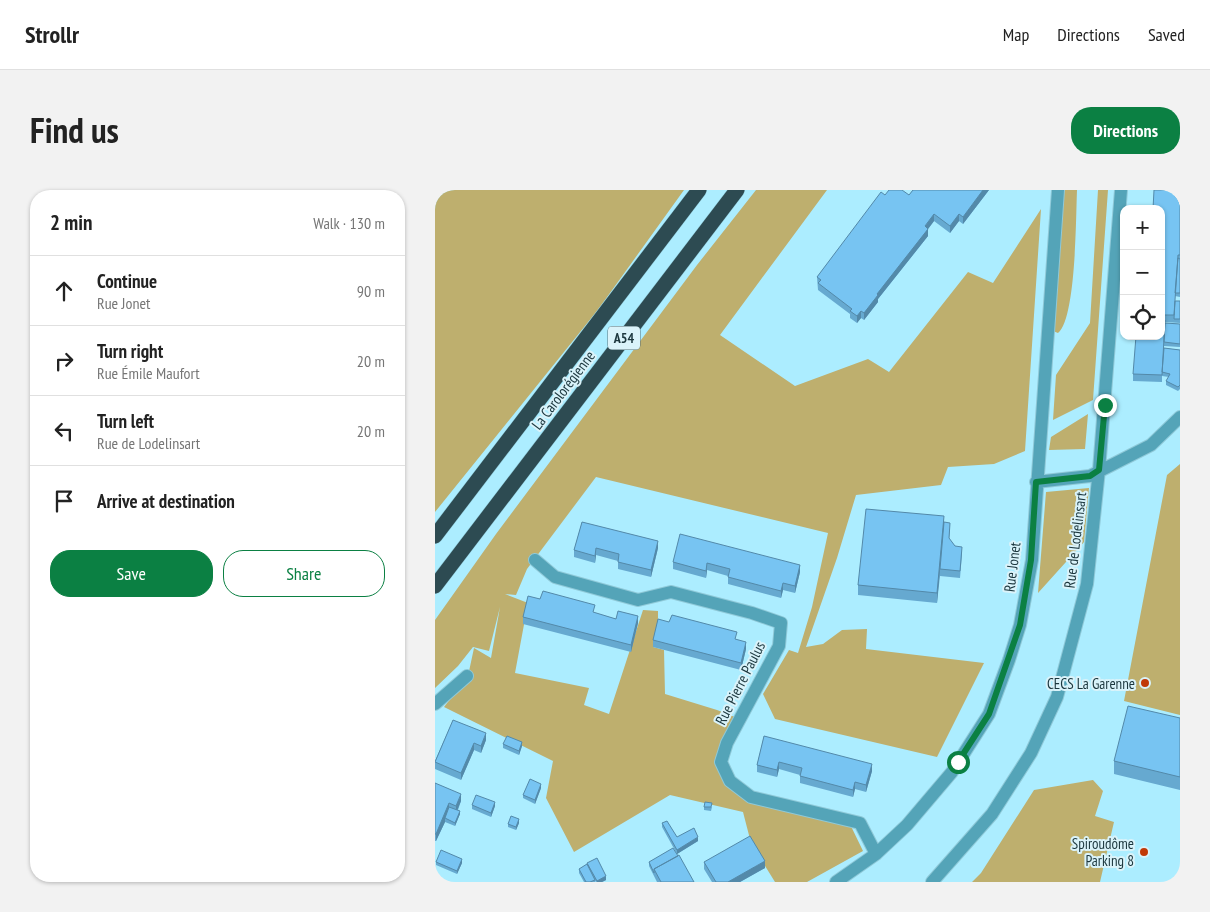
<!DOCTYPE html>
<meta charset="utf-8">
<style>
:root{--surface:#fff;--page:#f2f2f2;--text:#222;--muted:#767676;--line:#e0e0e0;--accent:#0b8043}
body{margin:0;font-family:"PT Sans Narrow",sans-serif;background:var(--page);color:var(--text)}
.controls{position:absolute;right:15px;top:15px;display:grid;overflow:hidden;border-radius:10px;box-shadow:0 1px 4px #0004}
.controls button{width:45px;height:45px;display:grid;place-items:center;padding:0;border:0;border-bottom:1px solid var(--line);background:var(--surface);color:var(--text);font:25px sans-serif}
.stop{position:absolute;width:15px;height:15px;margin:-11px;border:4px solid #0b8043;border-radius:50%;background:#fff}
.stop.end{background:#0b8043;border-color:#fff;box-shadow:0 1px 5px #0008}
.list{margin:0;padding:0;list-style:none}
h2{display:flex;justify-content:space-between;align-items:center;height:65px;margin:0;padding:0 20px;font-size:21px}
h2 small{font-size:16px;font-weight:400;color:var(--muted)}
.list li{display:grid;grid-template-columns:32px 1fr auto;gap:15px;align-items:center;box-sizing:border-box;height:70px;padding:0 20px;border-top:1px solid var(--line)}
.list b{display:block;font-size:19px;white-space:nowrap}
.list p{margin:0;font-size:16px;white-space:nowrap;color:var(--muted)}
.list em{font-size:16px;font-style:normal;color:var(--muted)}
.actions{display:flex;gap:10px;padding:15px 20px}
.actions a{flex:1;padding:11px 0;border:1px solid var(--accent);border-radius:20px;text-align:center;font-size:18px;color:var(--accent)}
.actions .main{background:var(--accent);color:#fff}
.icon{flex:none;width:28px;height:28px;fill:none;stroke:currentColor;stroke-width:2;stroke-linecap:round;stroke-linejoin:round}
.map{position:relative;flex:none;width:745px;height:692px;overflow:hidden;border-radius:20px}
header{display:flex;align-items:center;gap:30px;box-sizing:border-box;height:70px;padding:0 25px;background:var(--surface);border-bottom:1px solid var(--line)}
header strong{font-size:24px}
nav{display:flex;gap:28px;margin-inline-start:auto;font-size:18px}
.intro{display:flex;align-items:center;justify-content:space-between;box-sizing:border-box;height:120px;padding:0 30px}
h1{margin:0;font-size:35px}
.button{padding:12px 22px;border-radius:20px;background:var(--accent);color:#fff;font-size:18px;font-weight:700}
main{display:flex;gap:30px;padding:0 30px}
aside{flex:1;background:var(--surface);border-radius:20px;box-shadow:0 1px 4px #0004}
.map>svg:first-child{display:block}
</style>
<header>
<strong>Strollr</strong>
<nav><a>Map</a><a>Directions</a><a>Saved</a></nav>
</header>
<div class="intro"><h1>Find us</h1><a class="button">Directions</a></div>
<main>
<aside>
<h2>2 min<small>Walk · 130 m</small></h2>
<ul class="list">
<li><svg class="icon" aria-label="ahead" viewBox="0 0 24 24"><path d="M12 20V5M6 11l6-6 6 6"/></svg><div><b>Continue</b><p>Rue Jonet</p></div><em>90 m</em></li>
<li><svg class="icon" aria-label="right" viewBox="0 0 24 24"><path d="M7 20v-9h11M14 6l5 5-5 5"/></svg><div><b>Turn right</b><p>Rue Émile Maufort</p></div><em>20 m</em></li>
<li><svg class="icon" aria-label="left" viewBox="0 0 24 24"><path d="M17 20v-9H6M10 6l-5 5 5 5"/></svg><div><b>Turn left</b><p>Rue de Lodelinsart</p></div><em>20 m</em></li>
<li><svg class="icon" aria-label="arrive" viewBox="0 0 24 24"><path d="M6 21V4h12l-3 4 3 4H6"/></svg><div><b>Arrive at destination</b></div></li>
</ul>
<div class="actions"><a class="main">Save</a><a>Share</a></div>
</aside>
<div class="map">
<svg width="745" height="692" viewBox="0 0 745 692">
<rect width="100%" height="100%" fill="#acedff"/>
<path fill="#beaf6e" d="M 0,0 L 249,0 L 162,121 L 0,322 Z
M 321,0 L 392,0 L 285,145 L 360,196 L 433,169 L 454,182 L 533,82 L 558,93 L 606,19 L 590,261 L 559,274 L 513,277 L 506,295 L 421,305 L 402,368 L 371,457 L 388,454 L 407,440 L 432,439 L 431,459 L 549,473 L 502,567 L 340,529 L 328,504 L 354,460 L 363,463 L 377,417 L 393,343 L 161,287 L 92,379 L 81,405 L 70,404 L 93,413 L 80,483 L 154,498 L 149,515 L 174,524 L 208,420 L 223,421 L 223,437 L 218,457 L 229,460 L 230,504 L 282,520 L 305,529 L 286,572 L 308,601 L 413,630 L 428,661 L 372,692 L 340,692 L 316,653 L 308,622 L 235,605 L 139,662 L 111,608 L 118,571 L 9,517 L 33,486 L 39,458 L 56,468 L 65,417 L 54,461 L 38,457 L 23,476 L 0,498 L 0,430 L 61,344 L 262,75 Z
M 628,0 L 642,0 C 641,27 641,129 623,143 L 618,141 Z
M 663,0 L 673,0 L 658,210 L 618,230 L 621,185 L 655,133 Z
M 653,224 L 650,259 L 614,260 L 616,247 Z
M 745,274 L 745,525 L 689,511 L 732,285 Z
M 654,298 L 649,352 L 603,403 L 611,302 Z
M 658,590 L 668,601 L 660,626 L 679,632 L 665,692 L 537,692 L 546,683 L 599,600 Z"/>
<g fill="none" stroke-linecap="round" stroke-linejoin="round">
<defs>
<path id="minor" d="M 601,292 L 655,286 L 716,255 L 745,227
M 100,370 L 120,387 L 203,410 L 236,402 L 317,423 L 346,433 L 344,456 L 292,553 L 286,572 L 295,591 L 316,607 L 425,633 L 441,664
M 0,514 L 32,486
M 401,692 L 441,664 L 472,635 L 517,582 L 554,524 L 574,470 L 585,435 L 597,370 L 623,0
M 497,692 L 557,624 L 596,563 L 622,507 L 652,394 L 664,280 L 686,0"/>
<path id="highway" d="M 0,346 L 264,0
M 0,396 L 302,0"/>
</defs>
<use href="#minor" stroke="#8fc9d8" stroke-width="14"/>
<use href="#highway" stroke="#8fc9d8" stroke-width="16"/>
<use href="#minor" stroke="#54a4b8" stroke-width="12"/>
<use href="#highway" stroke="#2d4b52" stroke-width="15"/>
</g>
<path fill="#66a9d0" d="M 478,0 L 554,0 L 528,34 L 524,31 L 515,43 L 499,31 L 493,39 L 493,46 L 443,109 L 443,112 L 429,130 L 426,128 L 422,133 L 415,128 L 415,124 L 383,100 L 382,87 L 450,5 L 474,5 Z
M 745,0 L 745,107 L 740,106 L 740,111 L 745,111 L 745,133 L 730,132 L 730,133 L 745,134 L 745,157 L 729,156 L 729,158 L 745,160 L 745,199 L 743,201 L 731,195 L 731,191 L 734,187 L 727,186 L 727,192 L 698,191 L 698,184 L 726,146 L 726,19 Z
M 147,332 L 223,358 L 216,387 L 183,379 L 183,371 L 161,365 L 160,373 L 139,367 L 139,360 Z
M 509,332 L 515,340 L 514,349 L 527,364 L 525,388 L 505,386 L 502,413 L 423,405 L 423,395 Z
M 238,372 L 365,375 L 365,382 L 360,403 L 348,400 L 346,408 L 293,394 L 293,386 L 272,380 L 271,388 L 238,379 Z
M 160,423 L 181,429 L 203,433 L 196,462 L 88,434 L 88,427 Z
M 218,450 L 302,450 L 311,459 L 306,480 L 218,457 Z
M 745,528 L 745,600 L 679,584 L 679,571 Z
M 18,530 L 51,550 L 46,563 L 39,560 L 26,590 L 0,579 L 0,571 Z
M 329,546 L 437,581 L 431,602 L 420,599 L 418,607 L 365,593 L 365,585 L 344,579 L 342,587 L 322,582 L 322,575 Z
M 68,554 L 87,556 L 84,565 L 68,558 Z
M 0,593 L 26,611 L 23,620 L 25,624 L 20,636 L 10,632 L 1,651 L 0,651 Z
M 106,598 L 100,614 L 88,608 L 88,605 Z
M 37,615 L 60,616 L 56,627 L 37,619 Z
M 269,617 L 277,617 L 276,621 L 269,620 Z
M 84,633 L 81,640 L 73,637 L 73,634 Z
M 227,633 L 242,647 L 263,651 L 242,664 L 227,637 Z
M 1,672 L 27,673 L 22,684 L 1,675 Z
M 214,672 L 259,692 L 222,692 L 214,676 Z
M 269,672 L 330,678 L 305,692 L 277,692 L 269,679 Z
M 152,673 L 171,690 L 167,692 L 161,692 L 160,691 L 160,692 L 149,692 L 144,683 L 144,679 L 152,675 Z"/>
<path fill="#5389a9" d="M 548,0 L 554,0 L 528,34 L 528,27 Z
M 499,24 L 499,31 L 493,39 L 493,46 L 443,109 L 443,112 L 429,130 L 429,123 L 442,104 Z
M 524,24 L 524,31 L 515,43 L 515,36 Z
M 426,121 L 426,128 L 422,133 L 422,126 Z
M 509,326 L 509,336 L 505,379 L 502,413 L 502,403 Z
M 223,351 L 223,358 L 216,387 L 216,380 Z
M 161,358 L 161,365 L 160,373 L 160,366 Z
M 272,373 L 272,380 L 271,388 L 271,381 Z
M 365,375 L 365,382 L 360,403 L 360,396 Z
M 348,393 L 348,400 L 346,408 L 346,401 Z
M 203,426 L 203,433 L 196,462 L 196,455 Z
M 311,452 L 311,459 L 306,480 L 306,473 Z
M 51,543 L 51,550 L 46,563 L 46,556 Z
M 87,552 L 87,556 L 84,565 L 84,561 Z
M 39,553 L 39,560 L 26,590 L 26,583 Z
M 344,572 L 344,579 L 342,587 L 342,580 Z
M 437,574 L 437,581 L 431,602 L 431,595 Z
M 420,592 L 420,599 L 418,607 L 418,600 Z
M 106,594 L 106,598 L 100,614 L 100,610 Z
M 26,604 L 26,611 L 21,623 L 21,616 Z
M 60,612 L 60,616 L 56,627 L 56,623 Z
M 14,613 L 14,620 L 10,628 L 10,632 L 1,651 L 1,644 Z
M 25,621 L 25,624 L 20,636 L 20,633 Z
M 84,629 L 84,633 L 81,640 L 81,637 Z
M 263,647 L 263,651 L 242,664 L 242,660 Z
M 27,669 L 27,673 L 22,684 L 22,681 Z
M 330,671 L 330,678 L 305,692 L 293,692 Z
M 171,686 L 171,690 L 167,692 L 162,692 L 162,691 Z"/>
<path fill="#77c4f2" stroke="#5389a9" d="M 454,0 L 467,0 L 474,5 L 478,0 L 548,0 L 528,27 L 524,24 L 515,36 L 499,24 L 490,36 L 493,39 L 442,104 L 443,105 L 429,123 L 426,121 L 422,126 L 415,121 L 417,119 L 383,93 L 386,90 L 382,87 L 446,2 L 450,5 Z
M 719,0 L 745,0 L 745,65 L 743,65 L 739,125 L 726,125 L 726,19 L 718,19 Z
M 743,68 L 745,69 L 745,103 L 740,103 Z
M 740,111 L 745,111 L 745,129 L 739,129 Z
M 726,130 L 730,130 L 727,185 L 698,184 L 701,146 L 726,146 Z
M 730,133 L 745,134 L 745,154 L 729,152 Z
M 729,158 L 745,160 L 745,195 L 743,197 L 731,191 L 735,184 L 727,182 Z
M 431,319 L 509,326 L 502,403 L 423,395 Z
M 147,332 L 223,351 L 216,380 L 183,372 L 184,364 L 161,358 L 160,366 L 139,360 Z
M 509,332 L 515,333 L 514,348 L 520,356 L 527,357 L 525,381 L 505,379 Z
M 245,344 L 365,375 L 360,396 L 348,393 L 346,401 L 293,387 L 295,379 L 272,373 L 271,381 L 238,372 Z
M 108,401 L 160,415 L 158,422 L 181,429 L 183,421 L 203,426 L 196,455 L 88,427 L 93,406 L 105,409 Z
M 237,425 L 302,442 L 300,449 L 311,452 L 306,473 L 218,450 L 223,429 L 234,432 Z
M 693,516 L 745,528 L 745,587 L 679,571 Z
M 18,530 L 51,543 L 46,556 L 39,553 L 26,583 L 0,572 Z
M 72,546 L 87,552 L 84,561 L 68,554 Z
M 329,546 L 437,574 L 431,595 L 420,592 L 418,600 L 365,586 L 367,578 L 344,572 L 342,580 L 322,575 Z
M 95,589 L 106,594 L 100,610 L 88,605 Z
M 0,593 L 26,604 L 21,616 L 14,613 L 1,644 L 0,644 Z
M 41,605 L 60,612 L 56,623 L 37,615 Z
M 270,612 L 277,613 L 276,617 L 269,617 Z
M 14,617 L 25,621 L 20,633 L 10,628 Z
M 76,626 L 84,629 L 81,637 L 73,634 Z
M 232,631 L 242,647 L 259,638 L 263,647 L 242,660 L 227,633 Z
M 315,646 L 330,671 L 293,692 L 281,692 L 269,672 Z
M 238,658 L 243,666 L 219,679 L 219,683 L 214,672 Z
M 6,660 L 27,669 L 22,681 L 1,672 Z
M 244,665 L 259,692 L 226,692 L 219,679 Z
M 162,668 L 171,686 L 162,691 L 152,673 Z
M 152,674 L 160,690 L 155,692 L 151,692 L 144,679 Z"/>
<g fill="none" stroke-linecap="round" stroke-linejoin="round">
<path stroke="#0b8043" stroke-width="6" d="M 523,572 L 554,524 L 585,435 L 596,370 L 601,292 L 655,286 L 664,280 L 670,215"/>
</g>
<g fill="#c13907" stroke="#daf3fa" stroke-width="2">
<circle cx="710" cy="493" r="5"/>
<circle cx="709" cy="662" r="5"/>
</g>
<g text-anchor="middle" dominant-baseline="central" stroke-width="4" stroke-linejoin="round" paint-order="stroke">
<rect fill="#daf3fa" stroke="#556f76" stroke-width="1" x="173" y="136.5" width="32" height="23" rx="4"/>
<g font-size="14" font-weight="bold" fill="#1c373e">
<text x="189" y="148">A54</text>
</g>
<g font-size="15" fill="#1c373e" stroke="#daf3fa">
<text transform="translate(128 200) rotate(-53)">La Carolorégienne</text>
<text transform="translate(640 350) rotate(-83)">Rue de Lodelinsart</text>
<text transform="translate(577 377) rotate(-83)">Rue Jonet</text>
<text transform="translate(305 493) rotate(-63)">Rue Pierre Paulus</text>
</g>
<g font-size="15" fill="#1c373e" stroke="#daf3fa" text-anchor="end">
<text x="700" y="493">CECS La Garenne</text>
<text x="699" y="653">Spiroudôme<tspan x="699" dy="17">Parking 8</tspan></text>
</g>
</g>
</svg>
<div class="controls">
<button>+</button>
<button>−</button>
<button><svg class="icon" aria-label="locate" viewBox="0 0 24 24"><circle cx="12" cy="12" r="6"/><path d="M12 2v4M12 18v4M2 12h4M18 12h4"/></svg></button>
</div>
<div class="stop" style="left:523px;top:572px"></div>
<div class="stop end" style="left:670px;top:215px"></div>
</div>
</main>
